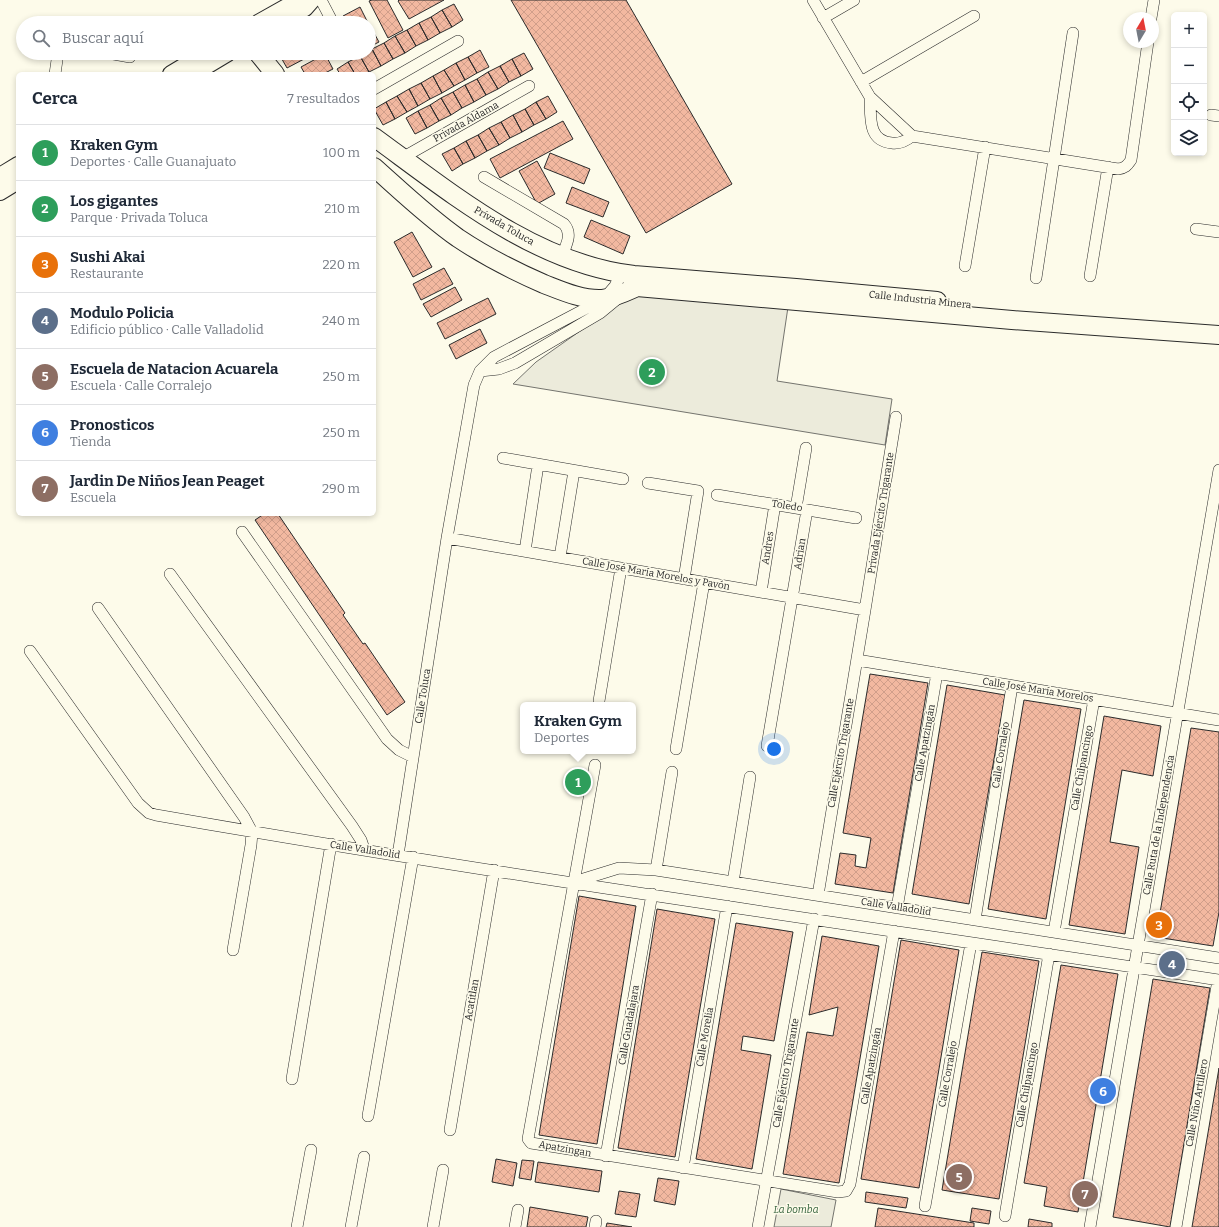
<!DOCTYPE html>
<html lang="es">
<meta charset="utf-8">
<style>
:root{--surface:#fff;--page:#f6f6f7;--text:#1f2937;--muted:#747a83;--line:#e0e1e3;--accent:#0b8043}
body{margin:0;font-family:Bitter,serif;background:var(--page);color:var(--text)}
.controls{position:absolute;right:12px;top:12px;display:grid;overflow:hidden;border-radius:6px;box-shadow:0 2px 6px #0003}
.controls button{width:36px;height:36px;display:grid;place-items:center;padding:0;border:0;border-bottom:1px solid var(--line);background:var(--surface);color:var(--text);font:20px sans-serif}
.compass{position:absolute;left:1123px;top:12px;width:36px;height:36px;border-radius:50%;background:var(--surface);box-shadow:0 2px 6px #0003;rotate:10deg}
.you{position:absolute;left:774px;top:749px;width:14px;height:14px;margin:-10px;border:3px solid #fff;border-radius:50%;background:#1a73e8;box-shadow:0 0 0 6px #1a73e833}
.badge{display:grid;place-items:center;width:26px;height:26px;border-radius:50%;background:var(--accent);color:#fff;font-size:13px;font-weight:700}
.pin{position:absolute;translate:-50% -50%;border:2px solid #fff;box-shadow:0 1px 4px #0006}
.popup{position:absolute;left:520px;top:702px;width:116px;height:52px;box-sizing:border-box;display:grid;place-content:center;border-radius:6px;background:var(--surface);filter:drop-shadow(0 1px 3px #0005);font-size:13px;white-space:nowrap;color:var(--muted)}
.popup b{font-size:15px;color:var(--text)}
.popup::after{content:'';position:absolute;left:50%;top:100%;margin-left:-8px;border:8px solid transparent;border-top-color:var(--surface)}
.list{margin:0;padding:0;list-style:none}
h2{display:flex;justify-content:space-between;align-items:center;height:52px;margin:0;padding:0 16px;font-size:17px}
h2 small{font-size:13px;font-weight:400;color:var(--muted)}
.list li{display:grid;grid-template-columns:26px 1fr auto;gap:12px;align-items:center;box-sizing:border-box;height:56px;padding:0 16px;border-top:1px solid var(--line)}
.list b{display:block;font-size:15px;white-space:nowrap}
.list p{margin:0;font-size:13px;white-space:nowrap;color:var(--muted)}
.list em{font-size:13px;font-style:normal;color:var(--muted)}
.icon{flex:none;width:22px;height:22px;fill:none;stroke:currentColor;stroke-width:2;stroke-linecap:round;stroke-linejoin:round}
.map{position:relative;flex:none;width:1219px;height:1227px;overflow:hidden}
.search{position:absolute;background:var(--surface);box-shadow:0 2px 6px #0003;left:16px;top:16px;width:360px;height:44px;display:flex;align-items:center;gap:10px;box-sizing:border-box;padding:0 14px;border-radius:22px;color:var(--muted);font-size:15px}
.panel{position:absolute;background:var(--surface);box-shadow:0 2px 6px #0003;left:16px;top:72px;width:360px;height:444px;border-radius:6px}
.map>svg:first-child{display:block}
</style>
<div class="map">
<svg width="1219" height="1227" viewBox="0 0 1219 1227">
<defs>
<pattern id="building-cross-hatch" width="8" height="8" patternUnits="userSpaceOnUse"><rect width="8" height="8" fill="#f2b8a0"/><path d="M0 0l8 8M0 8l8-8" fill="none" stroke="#d09e8a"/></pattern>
</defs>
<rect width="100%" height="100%" fill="#fdfbea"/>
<path fill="#ecebdb" stroke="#74746e" d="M 637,291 L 788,307 L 777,381 L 892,399 L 885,445 L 513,384 L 536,362 Z
M 781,1189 L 836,1200 L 831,1227 L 774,1227 Z"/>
<path fill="url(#building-cross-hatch)" stroke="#2b2b2b" d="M 372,0 L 387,0 L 403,30 L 388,38 L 369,1 Z
M 399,0 L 444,0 L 409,19 L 398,1 Z
M 511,0 L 626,0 L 732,184 L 646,233 Z
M 454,4 L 463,20 L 452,27 L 442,10 Z
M 360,7 L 368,23 L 347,23 L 343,16 Z
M 442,10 L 452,27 L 440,33 L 431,17 Z
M 431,17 L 440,33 L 428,40 L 419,23 Z
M 419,23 L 428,40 L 416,46 L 407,30 Z
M 369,24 L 379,42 L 369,47 Z
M 407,30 L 416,46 L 405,53 L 395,36 Z
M 395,36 L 405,53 L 393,59 L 384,43 Z
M 384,43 L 393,59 L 381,66 L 372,49 Z
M 372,49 L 381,66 L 369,72 L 360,56 L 365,53 L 369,53 L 369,51 Z
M 480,50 L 489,67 L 477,73 L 468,57 Z
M 282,53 L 303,53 L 306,58 L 287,68 L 279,54 Z
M 524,53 L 533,69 L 521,76 L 512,59 Z
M 325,54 L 333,69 L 323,74 L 305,74 L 301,67 Z
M 360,56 L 369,72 L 366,74 L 355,74 L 348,62 Z
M 468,57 L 477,73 L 465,80 L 456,63 Z
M 512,59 L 521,76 L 509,82 L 500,66 Z
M 348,62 L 355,74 L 340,74 L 337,69 Z
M 456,63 L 465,80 L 454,86 L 444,70 Z
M 500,66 L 509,82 L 498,89 L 488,72 Z
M 444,70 L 454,86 L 442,93 L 433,76 Z
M 488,72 L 498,89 L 486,95 L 477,79 Z
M 433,76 L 442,93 L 430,99 L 421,83 Z
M 477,79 L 486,95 L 474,102 L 465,85 Z
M 421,83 L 430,99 L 418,106 L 409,89 Z
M 465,85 L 474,102 L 462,108 L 453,92 Z
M 409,89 L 418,106 L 407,112 L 397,96 Z
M 453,92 L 462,108 L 451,115 L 441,98 Z
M 397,96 L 407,112 L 395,119 L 386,102 Z
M 548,96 L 557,112 L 546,119 L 536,102 Z
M 441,98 L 451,115 L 439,121 L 430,105 Z
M 386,102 L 395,119 L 383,125 L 374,109 Z
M 536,102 L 546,119 L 534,125 L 525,109 Z
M 430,105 L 439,121 L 427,128 L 418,111 Z
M 525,109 L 534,125 L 522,132 L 513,115 Z
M 418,111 L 427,128 L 415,134 L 406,118 Z
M 513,115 L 522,132 L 510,138 L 501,122 Z
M 563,121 L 573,139 L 500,178 L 490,159 Z
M 501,122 L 510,138 L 499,145 L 489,128 Z
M 489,128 L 499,145 L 487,151 L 478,135 Z
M 478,135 L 487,151 L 475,158 L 466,141 Z
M 466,141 L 475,158 L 463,164 L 454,148 Z
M 454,148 L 463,164 L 452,171 L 442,154 Z
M 550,153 L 590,169 L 584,184 L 544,168 Z
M 537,161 L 555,194 L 537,204 L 519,171 Z
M 572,187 L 609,202 L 603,217 L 566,203 Z
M 591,220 L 630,236 L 623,254 L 584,237 Z
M 412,232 L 432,267 L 413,277 L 394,242 Z
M 444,268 L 453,284 L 421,300 L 413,284 Z
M 455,287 L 462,300 L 431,317 L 423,304 Z
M 488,298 L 496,314 L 445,339 L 437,323 Z
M 480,329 L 487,343 L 456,359 L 449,345 Z
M 264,514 L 278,514 L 345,613 L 343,615 L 363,644 L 365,643 L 405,702 L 387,715 L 255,520 Z
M 870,674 L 928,683 L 893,893 L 835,884 L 840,853 L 856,855 L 855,866 L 866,868 L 871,838 L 843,833 Z
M 947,685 L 1005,695 L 969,904 L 912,894 Z
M 1024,700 L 1081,709 L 1046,919 L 988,909 Z
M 1104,716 L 1161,726 L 1153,776 L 1122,770 L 1110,842 L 1139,847 L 1125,934 L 1069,925 Z
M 1191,728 L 1219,732 L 1219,912 L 1213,946 L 1156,937 Z
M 579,896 L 636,906 L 597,1144 L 539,1135 Z
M 657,909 L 715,919 L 675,1157 L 618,1148 Z
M 736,923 L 793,932 L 774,1041 L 743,1036 L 741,1050 L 771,1055 L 752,1169 L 696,1159 Z
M 822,936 L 879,946 L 839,1183 L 783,1174 L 807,1032 L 833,1036 L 838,1007 L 809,1015 Z
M 901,940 L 959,950 L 919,1188 L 861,1179 Z
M 982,952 L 1039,961 L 999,1199 L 942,1190 Z
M 1061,965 L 1118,974 L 1078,1212 L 1044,1206 L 1047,1187 L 1024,1183 Z
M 1153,979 L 1210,988 L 1170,1227 L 1113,1217 Z
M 1219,1068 L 1219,1227 L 1192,1227 Z
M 496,1159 L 517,1163 L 513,1186 L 492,1182 Z
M 522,1160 L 534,1161 L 531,1180 L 519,1178 Z
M 538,1162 L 602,1171 L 599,1192 L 535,1182 Z
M 658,1178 L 679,1181 L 675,1205 L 654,1201 Z
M 619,1191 L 640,1194 L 636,1217 L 615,1214 Z
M 866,1192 L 908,1198 L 906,1208 L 865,1202 Z
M 530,1207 L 588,1217 L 586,1227 L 527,1227 Z
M 878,1208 L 974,1223 L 974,1227 L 875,1227 Z
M 972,1208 L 991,1211 L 989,1224 L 970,1221 Z
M 1029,1219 L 1052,1223 L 1052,1227 L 1028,1227 Z
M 607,1223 L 632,1227 L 606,1227 Z"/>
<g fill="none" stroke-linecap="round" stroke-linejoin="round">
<defs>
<path id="minor" d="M 321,0 L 333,23
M 813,0 L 870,97 L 912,136 C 906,141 900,144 892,143 C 867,141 871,116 870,97
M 823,18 L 854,0
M 1151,18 L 1154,0
M 108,53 L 130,57
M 55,74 L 58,53
M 861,82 L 974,16
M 374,89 L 458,41
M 1211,115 L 1219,116
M 912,136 L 1118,169 C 1125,168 1127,166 1131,160 L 1148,42
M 402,158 L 529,86
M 484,177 L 564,224 C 573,234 566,245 562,256
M 1196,229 L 1219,232
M 965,266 L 985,147
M 1090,276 L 1108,167
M 1036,278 L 1073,33
M 480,371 L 499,369 L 515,363 L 600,313 L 617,299
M 503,458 L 623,479
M 648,483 L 698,491 L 684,579
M 717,495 L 856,518
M 796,508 L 806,448
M 242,532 L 387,739 L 399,750 L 413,757
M 447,538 L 865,610
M 525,551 L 538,465
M 560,557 L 574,471
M 170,574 L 352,826 L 361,840 L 364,849
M 761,592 L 775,504
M 98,608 L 244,817 L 252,832 L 251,845 L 233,950
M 30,651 L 138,803 L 149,813 L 156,815 C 509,877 865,926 1219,980
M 857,660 L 1219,720
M 599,701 L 621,568
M 767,746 L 807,510
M 676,749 L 704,582
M 595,765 L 528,1139 L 531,1143 L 838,1192 L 846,1191 L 850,1184 L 894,931
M 398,855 L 447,538 L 474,385 L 480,371 L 494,357 L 604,299 L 615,286 L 621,274
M 656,870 L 672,772
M 577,881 L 619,868 L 656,870 L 1219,958
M 733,882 L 750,777
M 818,895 L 865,610 L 896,417
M 897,908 L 937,673
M 975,920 L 1012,686
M 1054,932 L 1094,699
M 292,1079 L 331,844
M 368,1116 L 413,857
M 450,1130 L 494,870
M 606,1156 L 652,894
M 683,1168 L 727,906
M 925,1206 L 971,943
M 1005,1216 L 1049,954
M 297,1227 L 311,1150
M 351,1227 L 364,1157
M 433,1227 L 443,1170
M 515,1227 L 518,1210
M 595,1227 L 596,1221
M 758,1227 L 814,919
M 1090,1227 L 1219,470
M 1176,1227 L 1218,980"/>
<path id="secondary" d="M 292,16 L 305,8 L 312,0
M 258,23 L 299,0
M 171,74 L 206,53
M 193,74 L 228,53
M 0,176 L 18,165
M 0,192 L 18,181"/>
<path id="primary" d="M 258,53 L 275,74
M 374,137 C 451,193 536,264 634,275 L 796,288 L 937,301
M 374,167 C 401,191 428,217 458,238 C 485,256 514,271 544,284 C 562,291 582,300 602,299 C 614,298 626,292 637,287 L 1012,320 L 1219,335"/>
</defs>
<use href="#minor" stroke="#2b2b2b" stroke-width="12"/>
<use href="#secondary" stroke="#2b2b2b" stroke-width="18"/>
<use href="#primary" stroke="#2b2b2b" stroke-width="20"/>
<use href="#minor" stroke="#fdfbea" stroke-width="11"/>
<use href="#secondary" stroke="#fdfbea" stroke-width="16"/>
<use href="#primary" stroke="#fdfbea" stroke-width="18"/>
</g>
<g text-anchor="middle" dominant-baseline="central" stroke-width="3" stroke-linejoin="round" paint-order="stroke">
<g font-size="10" fill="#2b2b2b" stroke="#fdfbea">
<text transform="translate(466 122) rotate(-29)">Privada Aldama</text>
<text transform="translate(504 226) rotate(30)">Privada Toluca</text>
<text transform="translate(920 300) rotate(6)">Calle Industria Minera</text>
<text transform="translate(787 506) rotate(9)">Toledo</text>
<text transform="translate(881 513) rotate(-81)">Privada Ejército Trigarante</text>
<text transform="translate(768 548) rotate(-81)">Andres</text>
<text transform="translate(800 554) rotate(-81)">Adrian</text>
<text transform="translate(656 574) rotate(10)">Calle José María Morelos y Pavón</text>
<text transform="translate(1038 690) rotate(9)">Calle José María Morelos</text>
<text transform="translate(423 696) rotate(-81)">Calle Toluca</text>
<text transform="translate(925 743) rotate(-80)">Calle Apatzingán</text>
<text transform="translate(841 753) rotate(-80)">Calle Ejército Trigarante</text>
<text transform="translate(1001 755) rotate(-81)">Calle Corralejo</text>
<text transform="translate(1082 768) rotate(-80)">Calle Chilpancingo</text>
<text transform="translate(1159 825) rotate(-80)">Calle Ruta de la Independencia</text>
<text transform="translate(365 850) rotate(9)">Calle Valladolid</text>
<text transform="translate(896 907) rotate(9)">Calle Valladolid</text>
<text transform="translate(472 1000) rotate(-80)">Acatitlan</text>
<text transform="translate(629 1025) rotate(-80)">Calle Guadalajara</text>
<text transform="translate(705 1037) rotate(-80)">Calle Morelia</text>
<text transform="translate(871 1066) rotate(-80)">Calle Apatzingán</text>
<text transform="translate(786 1073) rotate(-80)">Calle Ejército Trigarante</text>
<text transform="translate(948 1074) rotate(-80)">Calle Corralejo</text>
<text transform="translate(1027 1085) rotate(-80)">Calle Chilpancingo</text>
<text transform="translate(1197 1103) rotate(-80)">Calle Niño Artillero</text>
<text transform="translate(565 1149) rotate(10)">Apatzingan</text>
</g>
<g font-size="10" font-style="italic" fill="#34623c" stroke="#fdfbea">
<text x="796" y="1210">La bomba</text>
</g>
</g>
</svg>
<div class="controls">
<button>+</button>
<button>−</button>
<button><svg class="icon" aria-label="locate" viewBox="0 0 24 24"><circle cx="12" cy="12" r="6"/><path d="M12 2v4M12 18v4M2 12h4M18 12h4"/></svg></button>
<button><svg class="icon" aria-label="layers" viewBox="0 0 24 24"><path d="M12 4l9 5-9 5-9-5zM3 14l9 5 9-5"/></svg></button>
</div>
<svg class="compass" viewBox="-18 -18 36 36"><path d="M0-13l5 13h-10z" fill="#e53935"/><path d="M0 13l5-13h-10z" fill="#747a83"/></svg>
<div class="you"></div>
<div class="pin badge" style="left:578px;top:782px;background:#2e9e5b">1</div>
<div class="popup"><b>Kraken Gym</b>Deportes</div>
<div class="pin badge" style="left:652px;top:372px;background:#2e9e5b">2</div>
<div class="pin badge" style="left:1159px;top:925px;background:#e8710a">3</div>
<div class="pin badge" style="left:1172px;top:964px;background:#5c6f8a">4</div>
<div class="pin badge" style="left:959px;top:1177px;background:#8d6e63">5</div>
<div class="pin badge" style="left:1103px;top:1091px;background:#3f7fe0">6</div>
<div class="pin badge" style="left:1085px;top:1194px;background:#8d6e63">7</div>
<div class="search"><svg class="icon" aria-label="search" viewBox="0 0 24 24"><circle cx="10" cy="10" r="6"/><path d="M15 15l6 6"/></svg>Buscar aquí</div>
<section class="panel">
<h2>Cerca<small>7 resultados</small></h2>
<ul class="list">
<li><span class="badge" style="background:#2e9e5b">1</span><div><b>Kraken Gym</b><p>Deportes · Calle Guanajuato</p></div><em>100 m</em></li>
<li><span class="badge" style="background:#2e9e5b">2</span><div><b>Los gigantes</b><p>Parque · Privada Toluca</p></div><em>210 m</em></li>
<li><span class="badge" style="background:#e8710a">3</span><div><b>Sushi Akai</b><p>Restaurante</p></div><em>220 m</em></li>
<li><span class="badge" style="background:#5c6f8a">4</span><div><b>Modulo Policia</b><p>Edificio público · Calle Valladolid</p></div><em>240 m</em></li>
<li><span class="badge" style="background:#8d6e63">5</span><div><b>Escuela de Natacion Acuarela</b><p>Escuela · Calle Corralejo</p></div><em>250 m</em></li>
<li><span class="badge" style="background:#3f7fe0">6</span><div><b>Pronosticos</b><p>Tienda</p></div><em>250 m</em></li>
<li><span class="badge" style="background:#8d6e63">7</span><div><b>Jardin De Niños Jean Peaget</b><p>Escuela</p></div><em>290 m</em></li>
</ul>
</section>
</div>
